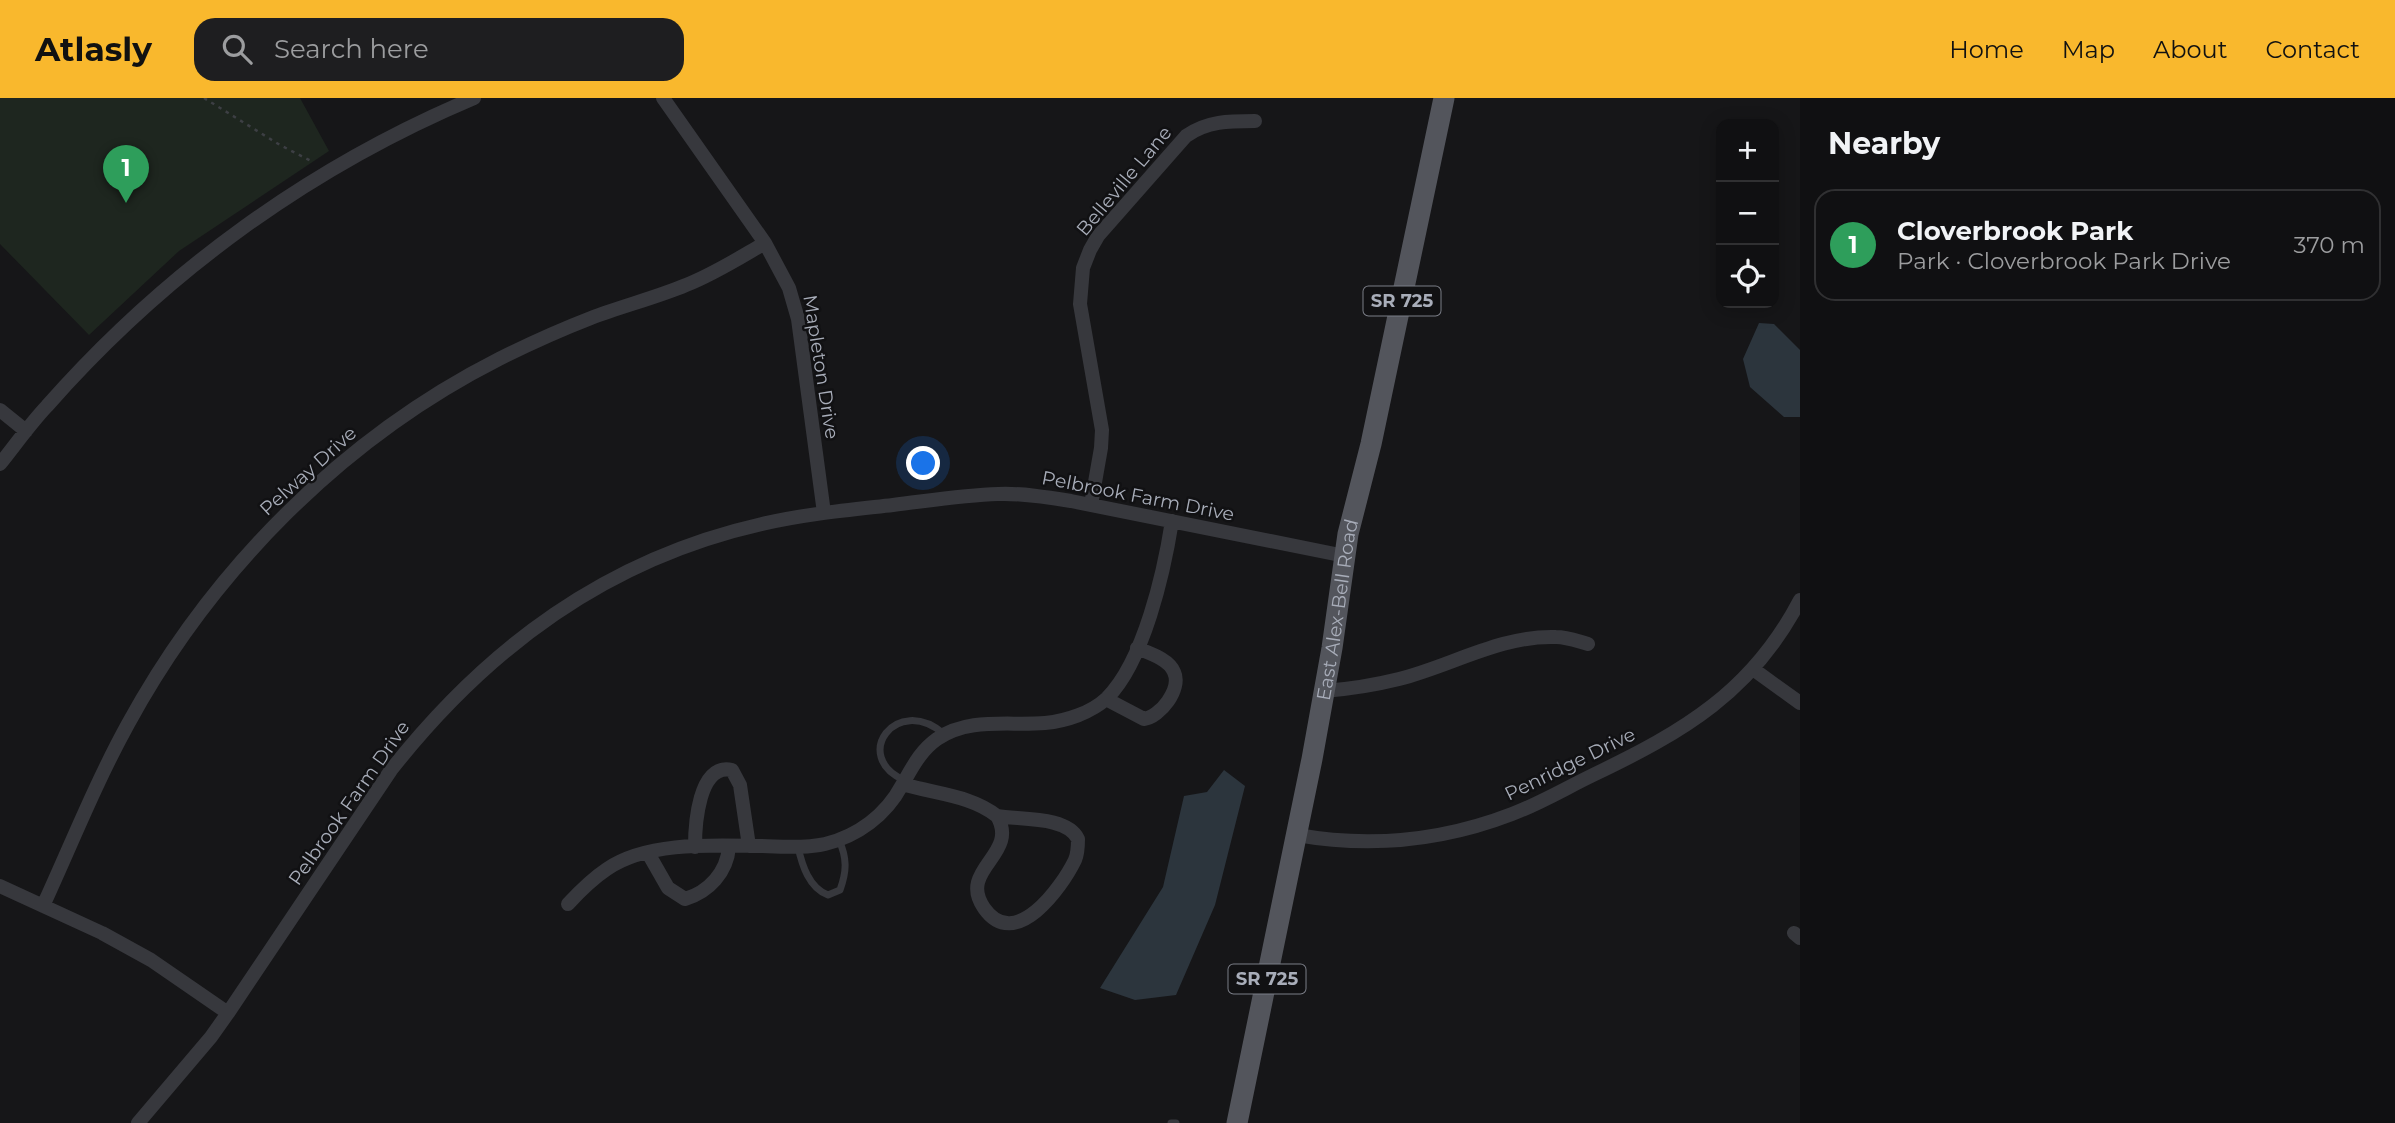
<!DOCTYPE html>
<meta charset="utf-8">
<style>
:root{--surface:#101012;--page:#1e1e20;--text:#f1f3f6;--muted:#9c9d9f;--line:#303032;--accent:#f9b82d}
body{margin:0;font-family:Montserrat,sans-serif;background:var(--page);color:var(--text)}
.controls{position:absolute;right:21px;top:21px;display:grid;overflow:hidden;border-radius:14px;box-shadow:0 4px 18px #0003}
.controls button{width:63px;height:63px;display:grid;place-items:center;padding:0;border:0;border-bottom:2px solid var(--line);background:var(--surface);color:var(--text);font:35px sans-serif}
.you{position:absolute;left:924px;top:366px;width:24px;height:24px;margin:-18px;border:5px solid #fff;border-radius:50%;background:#1a73e8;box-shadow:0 0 0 10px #1a73e833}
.badge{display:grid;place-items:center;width:46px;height:46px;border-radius:50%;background:var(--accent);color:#fff;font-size:23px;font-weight:700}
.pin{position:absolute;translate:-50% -58px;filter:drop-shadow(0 2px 4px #0008)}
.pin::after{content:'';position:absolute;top:37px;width:24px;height:21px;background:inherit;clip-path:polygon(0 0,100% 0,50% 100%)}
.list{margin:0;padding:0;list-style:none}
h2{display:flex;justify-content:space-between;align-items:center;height:91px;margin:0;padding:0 28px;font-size:30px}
h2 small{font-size:23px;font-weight:400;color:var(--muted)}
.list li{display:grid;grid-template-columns:46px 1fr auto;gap:21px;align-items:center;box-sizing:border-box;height:112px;margin:0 14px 14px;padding:0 14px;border:2px solid var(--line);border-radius:21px}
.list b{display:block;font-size:26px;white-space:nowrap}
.list p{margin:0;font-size:23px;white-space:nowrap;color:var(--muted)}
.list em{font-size:23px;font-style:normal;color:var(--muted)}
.icon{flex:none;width:38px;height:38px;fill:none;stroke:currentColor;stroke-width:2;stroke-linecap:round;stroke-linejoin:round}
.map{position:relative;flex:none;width:1800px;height:1025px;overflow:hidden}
header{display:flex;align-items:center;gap:42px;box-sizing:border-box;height:98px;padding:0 35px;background:var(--accent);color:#111}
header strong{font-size:33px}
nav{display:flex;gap:38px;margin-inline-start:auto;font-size:24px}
.search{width:490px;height:63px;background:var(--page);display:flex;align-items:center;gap:18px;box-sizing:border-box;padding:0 24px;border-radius:21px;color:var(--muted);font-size:26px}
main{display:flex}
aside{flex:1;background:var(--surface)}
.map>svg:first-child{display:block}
</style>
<header>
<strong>Atlasly</strong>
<div class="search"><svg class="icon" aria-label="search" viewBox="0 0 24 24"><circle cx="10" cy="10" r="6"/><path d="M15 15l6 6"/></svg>Search here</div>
<nav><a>Home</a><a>Map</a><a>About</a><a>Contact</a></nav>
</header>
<main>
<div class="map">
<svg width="1800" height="1025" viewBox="0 0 1800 1025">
<rect width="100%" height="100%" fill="#161618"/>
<path fill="#1e261f" d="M 0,0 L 300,0 L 329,53 L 179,153 L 89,237 L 0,146 Z"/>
<path fill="#2c353d" d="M 1759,225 L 1774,226 L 1800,252 L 1800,319 L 1784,319 L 1750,289 L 1743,261 Z
M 1224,672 L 1245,688 L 1215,807 L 1176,897 L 1135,902 L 1100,890 L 1163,789 L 1184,698 L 1207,694 Z"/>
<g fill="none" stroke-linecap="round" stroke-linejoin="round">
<path stroke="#3d3f44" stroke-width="2.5" stroke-dasharray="3.5 5" stroke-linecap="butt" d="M 204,0 L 280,47 L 313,64"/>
<path stroke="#37383d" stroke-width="7" d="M 904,682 C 851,659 896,595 944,636
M 798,749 C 802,767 809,790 828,797 L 840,792 C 847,773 847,760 839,742
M 1171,1025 L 1176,1025"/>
<path stroke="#37383d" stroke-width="14" d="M 663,0 L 765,145 L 789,190 L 798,221 L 824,415
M 0,312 L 26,333
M 0,366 C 16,346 30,326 47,308 C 165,174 310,69 474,0
M 1091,407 L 1101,350 L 1102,332 L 1080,206 L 1083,170 L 1090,152 L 1098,138 L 1186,38 C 1207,23 1229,23 1255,23
M 1753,571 L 1800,605
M 1324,593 C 1350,591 1375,587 1399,581 C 1451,568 1501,537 1556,539 C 1567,539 1577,543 1588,546
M 1106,601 L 1144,621 C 1160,619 1182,591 1174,574 C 1169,561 1149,555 1137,550
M 903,686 C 934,696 971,697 997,718
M 997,718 C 1020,722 1067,718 1078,741 C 1078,748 1078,755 1075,762 C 1062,789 1015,855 984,810 C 957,771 1020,757 997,718 Z
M 1297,737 C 1371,750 1442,743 1512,716 C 1539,706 1566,690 1593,677 C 1683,634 1752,594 1800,502
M 695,749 C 695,729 698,664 732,672 L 740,687 L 749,748
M 648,755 L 668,790 L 685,801 C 709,794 727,774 729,749
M 0,788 L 102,835 L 151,862 L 228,915
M 568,806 C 580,793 592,781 607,771 C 646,744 711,747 756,748 C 779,748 803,751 825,746 C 858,738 886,717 902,687 C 912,670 920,653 937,641 C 969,619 1008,628 1045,625 C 1066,623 1091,615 1107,600 C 1144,563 1164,474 1172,423
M 43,808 C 71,747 96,684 128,626 C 212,472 343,340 499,261 C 529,246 560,232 591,220 C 622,208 655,200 686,187 C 714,176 739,160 765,145
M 1794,835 L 1800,840
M 138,1025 L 211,939 L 228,915 L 391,672 C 488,549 607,461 762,426 C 805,416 849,412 893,407 C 927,403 963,397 998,396 C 1022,395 1047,399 1071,403 L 1345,458"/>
<path stroke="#53555c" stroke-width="21" id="s1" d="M 1237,1025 L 1312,661 L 1332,550 L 1348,436 L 1371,346 L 1444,0"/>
</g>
<g text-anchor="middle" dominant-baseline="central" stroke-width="5" stroke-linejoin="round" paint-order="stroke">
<g fill="#111113" stroke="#7b7e87" stroke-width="2">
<rect x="1363.5" y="188.5" width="77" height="29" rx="5"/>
<rect x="1228.5" y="866.5" width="77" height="29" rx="5"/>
</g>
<g font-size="18" font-weight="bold" fill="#a8adb9">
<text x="1402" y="203">SR 725</text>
<text x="1267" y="881">SR 725</text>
</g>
<g font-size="19" fill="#a8adb9" stroke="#111113">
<text transform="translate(1124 83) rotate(-50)">Belleville Lane</text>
<text transform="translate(821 269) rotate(81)">Mapleton Drive</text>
<text transform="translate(308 373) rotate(-42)">Pelway Drive</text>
<text transform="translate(1138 398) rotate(11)">Pelbrook Farm Drive</text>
<text stroke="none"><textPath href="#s1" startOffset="523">East Alex-Bell Road</textPath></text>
<text transform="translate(1570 666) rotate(-26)">Penridge Drive</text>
<text transform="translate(349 705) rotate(-55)">Pelbrook Farm Drive</text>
</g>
</g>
</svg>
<div class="controls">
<button>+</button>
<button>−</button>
<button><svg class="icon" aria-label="locate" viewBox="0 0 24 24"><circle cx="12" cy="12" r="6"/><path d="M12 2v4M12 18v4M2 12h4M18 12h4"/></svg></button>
</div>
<div class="you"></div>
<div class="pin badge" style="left:126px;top:105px;background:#2e9e5b">1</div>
</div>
<aside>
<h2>Nearby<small></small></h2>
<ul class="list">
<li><span class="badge" style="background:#2e9e5b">1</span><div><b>Cloverbrook Park</b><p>Park · Cloverbrook Park Drive</p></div><em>370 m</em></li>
</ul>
</aside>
</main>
